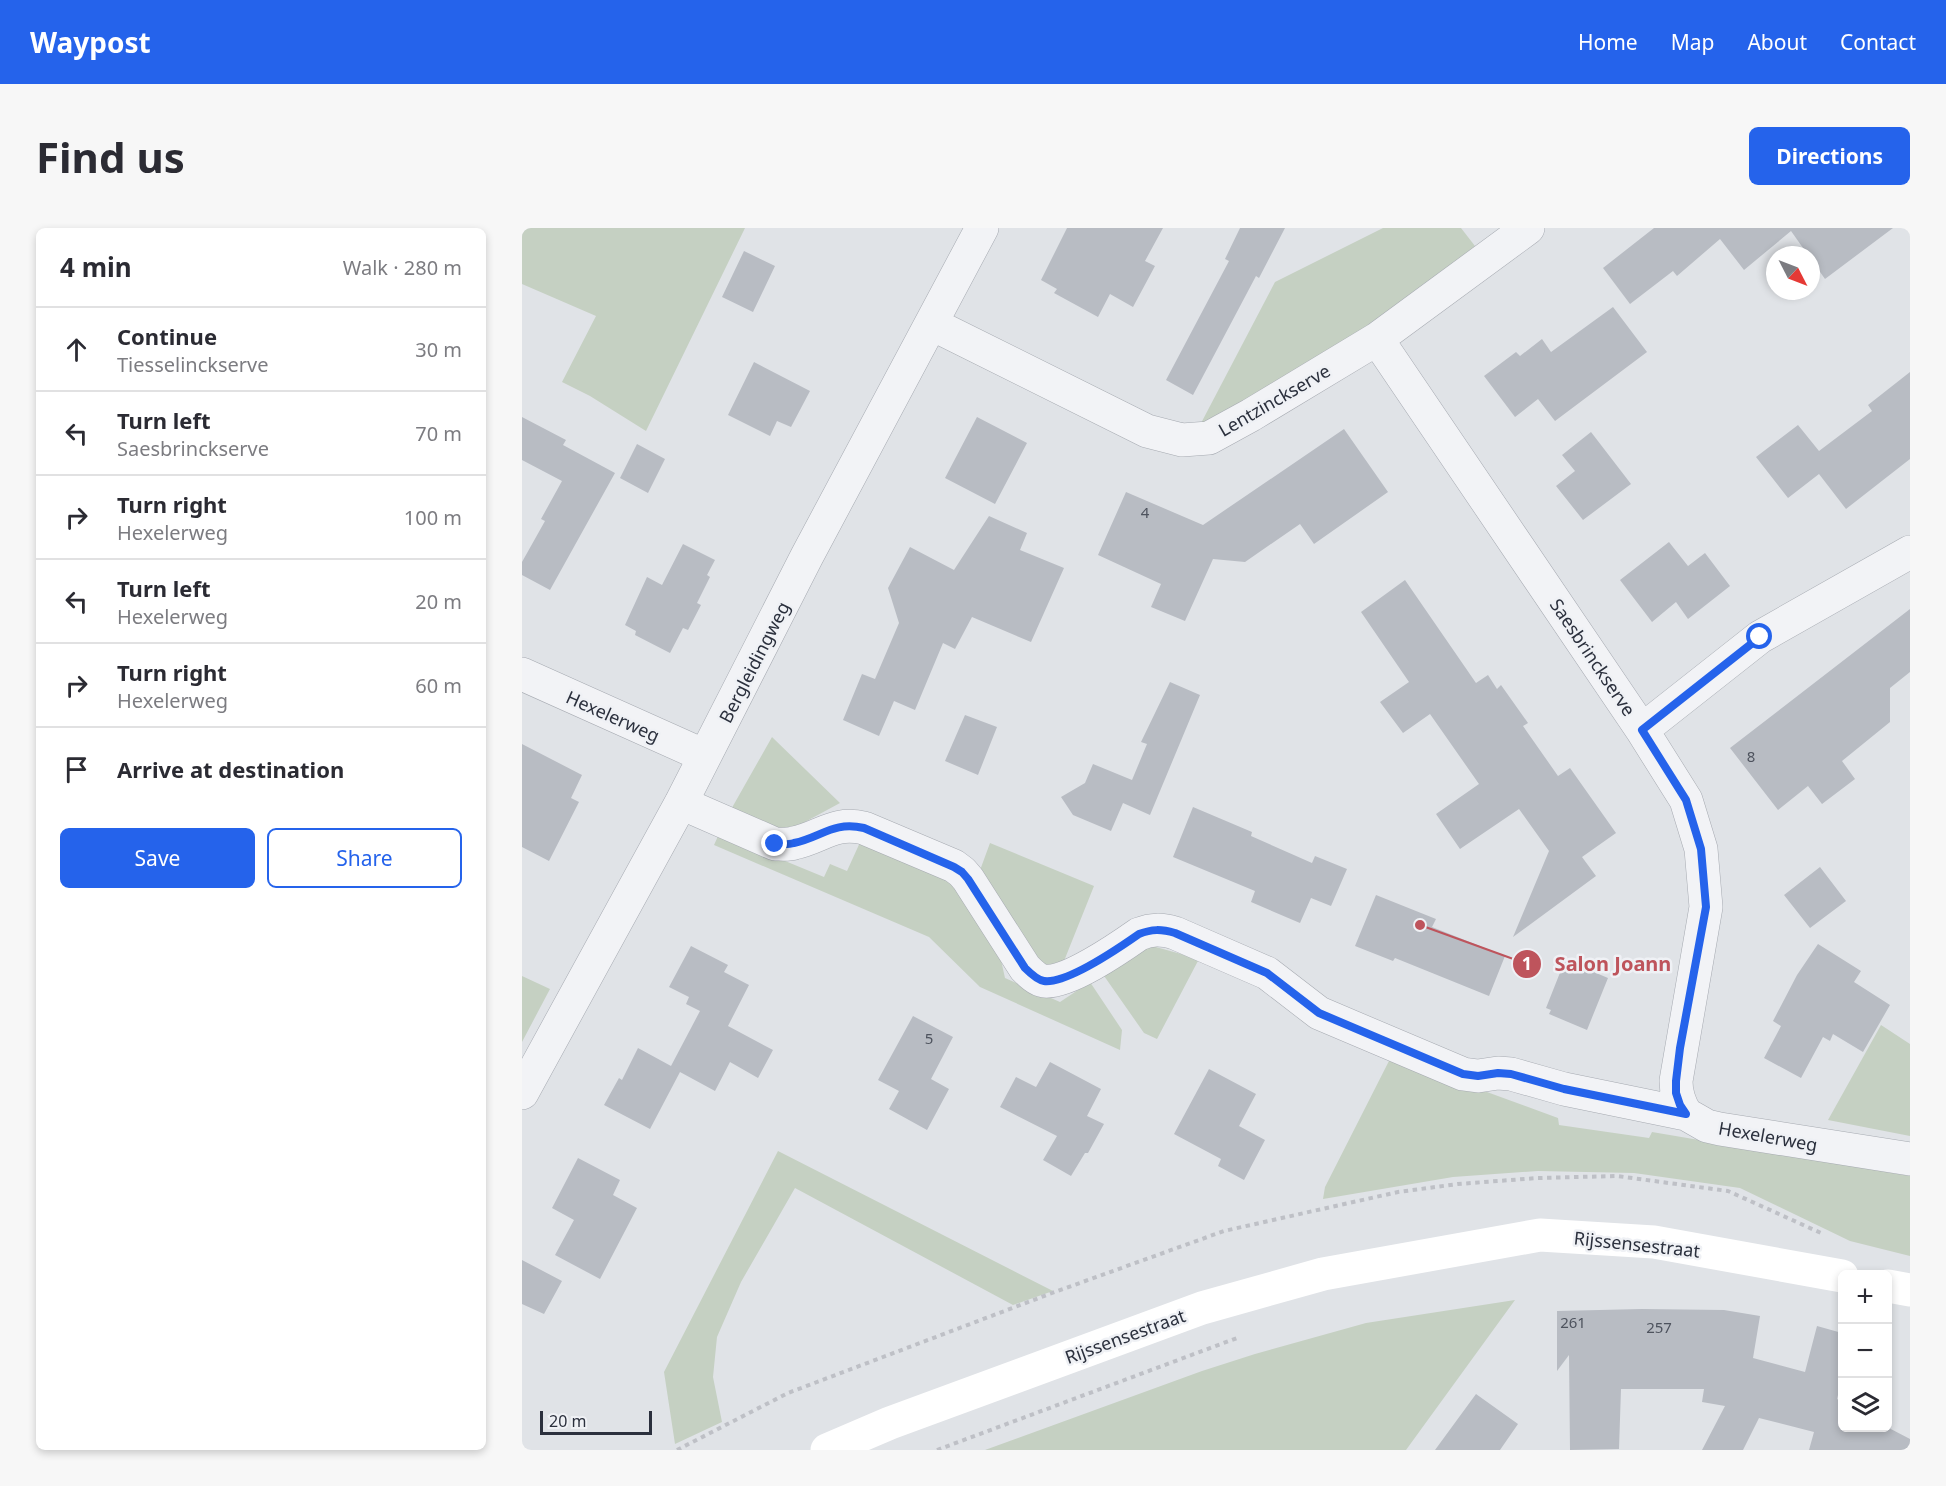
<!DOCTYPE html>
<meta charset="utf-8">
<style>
:root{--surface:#fff;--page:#f7f7f7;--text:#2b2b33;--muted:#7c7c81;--line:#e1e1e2;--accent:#2563eb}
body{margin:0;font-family:"Noto Sans",sans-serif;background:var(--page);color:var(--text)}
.controls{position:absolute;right:18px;bottom:18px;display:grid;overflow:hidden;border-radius:9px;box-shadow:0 3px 9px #0003}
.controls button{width:54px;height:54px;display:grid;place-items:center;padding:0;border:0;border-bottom:2px solid var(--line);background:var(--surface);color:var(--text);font:30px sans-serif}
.compass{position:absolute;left:1244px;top:18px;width:54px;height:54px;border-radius:50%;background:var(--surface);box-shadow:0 3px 9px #0003;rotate:132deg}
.scale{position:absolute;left:18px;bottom:15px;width:112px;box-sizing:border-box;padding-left:6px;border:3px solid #2b303d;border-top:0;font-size:16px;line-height:21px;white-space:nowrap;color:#2b303d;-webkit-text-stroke:4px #eff1f5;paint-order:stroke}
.stop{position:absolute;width:18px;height:18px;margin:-14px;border:4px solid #2563eb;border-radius:50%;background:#fff}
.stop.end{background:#2563eb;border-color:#fff;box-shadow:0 2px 6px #0008}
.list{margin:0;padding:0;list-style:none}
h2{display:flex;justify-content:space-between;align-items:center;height:78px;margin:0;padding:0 24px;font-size:26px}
h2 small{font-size:20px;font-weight:400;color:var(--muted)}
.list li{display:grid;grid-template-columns:39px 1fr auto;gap:18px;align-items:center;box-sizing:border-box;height:84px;padding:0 24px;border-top:2px solid var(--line)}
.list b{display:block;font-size:22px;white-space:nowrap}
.list p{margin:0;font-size:20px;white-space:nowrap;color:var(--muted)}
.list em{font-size:20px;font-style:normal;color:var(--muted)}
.actions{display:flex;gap:12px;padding:18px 24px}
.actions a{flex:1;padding:14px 0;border:2px solid var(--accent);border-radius:9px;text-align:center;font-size:21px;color:var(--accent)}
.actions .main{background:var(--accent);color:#fff}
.icon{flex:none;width:33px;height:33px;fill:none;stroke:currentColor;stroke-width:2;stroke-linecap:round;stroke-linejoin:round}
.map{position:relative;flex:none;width:1388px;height:1222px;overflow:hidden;border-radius:9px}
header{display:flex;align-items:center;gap:36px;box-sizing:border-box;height:84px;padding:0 30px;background:var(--accent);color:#fff}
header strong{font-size:28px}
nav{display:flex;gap:33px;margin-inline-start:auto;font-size:21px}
.intro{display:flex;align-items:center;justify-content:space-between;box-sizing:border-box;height:144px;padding:0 36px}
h1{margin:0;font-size:42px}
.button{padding:15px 27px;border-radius:9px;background:var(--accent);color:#fff;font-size:21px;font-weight:700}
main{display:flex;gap:36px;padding:0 36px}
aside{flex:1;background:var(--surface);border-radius:9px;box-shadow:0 3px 9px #0003}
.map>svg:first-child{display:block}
</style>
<header>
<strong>Waypost</strong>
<nav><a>Home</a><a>Map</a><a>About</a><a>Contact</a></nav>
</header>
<div class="intro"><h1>Find us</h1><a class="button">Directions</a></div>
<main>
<aside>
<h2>4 min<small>Walk · 280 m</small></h2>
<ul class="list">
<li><svg class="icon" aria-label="ahead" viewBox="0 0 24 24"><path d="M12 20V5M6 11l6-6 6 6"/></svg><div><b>Continue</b><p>Tiesselinckserve</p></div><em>30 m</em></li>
<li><svg class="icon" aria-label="left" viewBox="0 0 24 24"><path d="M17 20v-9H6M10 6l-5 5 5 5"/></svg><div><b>Turn left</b><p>Saesbrinckserve</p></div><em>70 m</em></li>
<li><svg class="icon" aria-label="right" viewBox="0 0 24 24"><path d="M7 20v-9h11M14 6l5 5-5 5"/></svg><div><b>Turn right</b><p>Hexelerweg</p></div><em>100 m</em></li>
<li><svg class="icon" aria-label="left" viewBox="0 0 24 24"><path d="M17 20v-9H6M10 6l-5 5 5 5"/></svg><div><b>Turn left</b><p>Hexelerweg</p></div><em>20 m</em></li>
<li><svg class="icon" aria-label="right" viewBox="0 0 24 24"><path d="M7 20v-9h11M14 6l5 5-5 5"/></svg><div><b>Turn right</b><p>Hexelerweg</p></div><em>60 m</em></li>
<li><svg class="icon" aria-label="arrive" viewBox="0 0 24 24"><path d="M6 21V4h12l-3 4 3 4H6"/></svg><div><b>Arrive at destination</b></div></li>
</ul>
<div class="actions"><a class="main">Save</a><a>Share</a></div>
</aside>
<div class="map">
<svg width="1388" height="1222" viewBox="0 0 1388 1222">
<rect width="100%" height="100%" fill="#e0e3e7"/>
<path fill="#c5d0c2" d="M 0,0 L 223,0 L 124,203 L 68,168 L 40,154 L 74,88 L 0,56 Z
M 861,0 L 939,0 L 953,18 L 892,66 L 842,101 L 677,199 L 753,54 Z
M 250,509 L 318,575 L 257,608 L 207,585 Z
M 197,606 L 302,649 L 308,636 L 325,643 L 340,610 L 428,647 L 477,723 L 483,750 L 538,774 L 568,754 L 600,802 L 598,822 L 458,759 L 407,709 L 192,617 Z
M 468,615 L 572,658 L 542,733 L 522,738 L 457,645 Z
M 623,716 L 677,731 L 635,811 L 622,805 L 580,745 Z
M 0,748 L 28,761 L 0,814 Z
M 1359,797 L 1388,816 L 1388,908 L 1306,892 Z
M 869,829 L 1036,890 L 1037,897 L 1127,910 L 1130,904 L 1388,948 L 1388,1028 L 1328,1013 L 1218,960 L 1112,945 L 1016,943 L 931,949 L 801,971 L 803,959 Z
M 256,923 L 531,1063 L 491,1077 L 273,960 L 219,1054 L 195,1109 L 191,1149 L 200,1194 L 153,1216 L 142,1144 Z
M 993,1072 L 884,1222 L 463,1222 L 680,1143 L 733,1126 L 844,1095 Z"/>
<path fill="#b8bcc3" d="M 545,0 L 641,0 L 623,33 L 633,38 L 611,79 L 588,66 L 576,89 L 532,65 L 535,61 L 519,52 Z
M 718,0 L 763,0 L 737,50 L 734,48 L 671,167 L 644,152 L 707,33 L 703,31 Z
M 1132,0 L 1371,0 L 1303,51 L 1289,31 L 1289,27 L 1286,27 L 1269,3 L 1222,42 L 1198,11 L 1155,48 L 1151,43 L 1108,76 L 1081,40 Z
M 222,23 L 253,38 L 231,84 L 200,69 Z
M 1091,79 L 1125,124 L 1033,193 L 1016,171 L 993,189 L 962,148 L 994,124 L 998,128 L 1020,111 L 1029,124 Z
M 232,134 L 288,163 L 269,199 L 255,193 L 248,208 L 206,187 Z
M 1388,144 L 1388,231 L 1324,281 L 1297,246 L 1266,270 L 1234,229 L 1276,197 L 1297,223 L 1350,183 L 1346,177 Z
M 0,189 L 44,212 L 41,217 L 93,245 L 28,362 L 0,347 L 0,334 L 23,293 L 19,291 L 40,253 L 0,232 Z
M 455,189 L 505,215 L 473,276 L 423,250 Z
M 822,201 L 866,264 L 792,316 L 778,296 L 723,334 L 691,331 L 663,393 L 629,379 L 639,356 L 576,327 L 604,264 L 681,297 Z
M 1069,204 L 1109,256 L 1061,292 L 1034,258 L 1053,243 L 1040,227 Z
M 115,216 L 143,231 L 126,265 L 98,250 Z
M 467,288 L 505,305 L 498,322 L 542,340 L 509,414 L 450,389 L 433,421 L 421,415 L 393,482 L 372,473 L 357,508 L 321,492 L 340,446 L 353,451 L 377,395 L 366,360 L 388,319 L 432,342 Z
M 1147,314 L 1166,338 L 1183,325 L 1208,358 L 1166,391 L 1154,374 L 1130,394 L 1098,352 Z
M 161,316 L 193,332 L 185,347 L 188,349 L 175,375 L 179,377 L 166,402 L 161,400 L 148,425 L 113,407 L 114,403 L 103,397 L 125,349 L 140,357 Z
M 883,352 L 954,455 L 966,447 L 975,461 L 979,457 L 1006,495 L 1001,498 L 1036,548 L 1048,540 L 1094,605 L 1060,629 L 1074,648 L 991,709 L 1027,623 L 997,581 L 938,621 L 914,586 L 957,556 L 908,486 L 881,505 L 858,474 L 887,454 L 839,384 Z
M 1388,381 L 1388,444 L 1368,460 L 1368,494 L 1320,533 L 1333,551 L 1300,576 L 1286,558 L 1256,582 L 1208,520 Z
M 648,454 L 678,467 L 628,587 L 601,575 L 589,603 L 551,587 L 539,569 L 563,555 L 571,536 L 610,552 L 625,516 L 619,514 Z
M 443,487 L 475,499 L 456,547 L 423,533 Z
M 0,516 L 60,547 L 49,570 L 57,574 L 27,633 L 0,619 Z
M 671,579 L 730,604 L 729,608 L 790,635 L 793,628 L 825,641 L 809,678 L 789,670 L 778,695 L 729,674 L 733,663 L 651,629 Z
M 1298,639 L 1324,673 L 1288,700 L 1262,667 Z
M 854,667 L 914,691 L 910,699 L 983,728 L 967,768 L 873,730 L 871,733 L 833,718 Z
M 1296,716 L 1339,743 L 1332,754 L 1368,777 L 1341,824 L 1311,806 L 1308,813 L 1301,809 L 1279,850 L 1242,830 L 1259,798 L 1251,793 L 1275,747 Z
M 169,718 L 206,737 L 202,744 L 227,757 L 206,798 L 251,822 L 236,850 L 208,834 L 193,863 L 158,844 L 128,901 L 82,877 L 97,850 L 100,852 L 116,820 L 149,838 L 178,783 L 164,776 L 167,769 L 147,759 Z
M 1043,732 L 1086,750 L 1065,802 L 1027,786 L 1029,782 L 1024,780 Z
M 391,788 L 431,809 L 409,851 L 427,861 L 405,902 L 367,881 L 377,863 L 356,852 Z
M 528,834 L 579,861 L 565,888 L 582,896 L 566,925 L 563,925 L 549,948 L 521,932 L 535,908 L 478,879 L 494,849 L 514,859 Z
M 687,841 L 734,866 L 717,898 L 743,912 L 722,952 L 696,938 L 699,931 L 652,906 Z
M 56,930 L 98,952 L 91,967 L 115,980 L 78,1051 L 33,1027 L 52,992 L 30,980 Z
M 0,1032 L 40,1053 L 22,1086 L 0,1076 Z
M 1120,1081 L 1202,1082 L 1238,1088 L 1231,1130 L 1283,1144 L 1295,1098 L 1320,1105 L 1320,1151 L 1315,1171 L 1320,1174 L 1320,1200 L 1365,1199 L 1388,1211 L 1388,1222 L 1287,1222 L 1292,1204 L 1237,1190 L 1221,1222 L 1180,1222 L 1203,1178 L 1180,1174 L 1182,1161 L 1099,1161 L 1097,1221 L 1048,1222 L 1047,1127 L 1035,1143 L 1035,1083 Z
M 954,1166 L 996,1196 L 978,1222 L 913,1222 Z"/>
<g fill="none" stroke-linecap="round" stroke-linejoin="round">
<defs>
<path id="street" d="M 410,96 L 625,203 L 660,212 L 687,210 L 729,187 L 855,111 L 1006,0
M 855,111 L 1120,502 L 1164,572 L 1179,621 L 1184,679 L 1154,853 C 1154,866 1157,875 1164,886
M 0,446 L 183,528
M 1120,502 L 1238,409 L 1388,324
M 159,575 L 253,616 C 259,616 266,617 272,615 C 300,609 311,593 342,600 L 432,638 L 440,644 L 446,651 L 503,740 C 508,745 515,752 522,753 C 545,756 597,720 617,706 C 630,701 639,701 653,705 L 745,745 L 797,785 L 941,846 L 956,848 L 976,845 L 989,846 L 1042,861 L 1164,886 L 1185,898 L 1198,901 L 1388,931
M 0,865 L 159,575 L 285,328 L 460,0"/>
</defs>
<use href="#street" stroke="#a6aab1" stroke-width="34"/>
<path stroke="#bec0c6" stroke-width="4" stroke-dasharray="4.5 4.5" stroke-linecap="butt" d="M 155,1222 L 266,1165 L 530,1065 L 702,1003 L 876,964 L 936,956 L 1016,950 L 1095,948 L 1206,963 L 1299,1005
M 415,1222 L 715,1110"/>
<use href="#street" stroke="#f2f3f6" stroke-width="33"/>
<path stroke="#fff" stroke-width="33" d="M 1366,1058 L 1388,1062
M 305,1222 L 368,1195 L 680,1080 L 801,1046 L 1018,1007 L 1132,1014 L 1320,1048"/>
</g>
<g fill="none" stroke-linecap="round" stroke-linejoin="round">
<path stroke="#2563eb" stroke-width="8" d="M 253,616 C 259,616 266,617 272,615 C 300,609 311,593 342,600 L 432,639 L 440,644 L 446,651 L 503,740 C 508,745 515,752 522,753 C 545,756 597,720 617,706 C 630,701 639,701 653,705 L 745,745 L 797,785 L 941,846 L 956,848 L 976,845 L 989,846 L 1042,861 L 1164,886 L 1158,877 L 1154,865 L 1154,853 L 1158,820 L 1184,679 L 1179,621 L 1164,572 L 1120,502 L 1238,409"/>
</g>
<g text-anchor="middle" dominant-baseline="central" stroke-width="5" stroke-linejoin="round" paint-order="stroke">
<g font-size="15" fill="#4e535e">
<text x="623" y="284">4</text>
<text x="1229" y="528">8</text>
<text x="407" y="810">5</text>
<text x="1051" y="1094">261</text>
<text x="1137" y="1099">257</text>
</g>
<g font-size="18" fill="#2b303d" stroke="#eff1f5">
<text transform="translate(752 172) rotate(-30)">Lentzinckserve</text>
<text transform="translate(1071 429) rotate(56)">Saesbrinckserve</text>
<text transform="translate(232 434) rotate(-63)">Bergleidingweg</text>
<text transform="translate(91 488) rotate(24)">Hexelerweg</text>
<text transform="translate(1246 908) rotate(10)">Hexelerweg</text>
<text transform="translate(1115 1016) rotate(6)">Rijssensestraat</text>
<text transform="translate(603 1108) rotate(-20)">Rijssensestraat</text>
</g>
</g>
<path fill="none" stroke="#be545c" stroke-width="2" d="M898 697L1005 736"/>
<g fill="#be545c" stroke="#eff1f5" stroke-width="2">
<circle cx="898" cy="697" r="6"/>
<circle cx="1005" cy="736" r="15"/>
</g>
<g font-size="18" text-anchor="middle" font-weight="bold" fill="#fff">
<text x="1005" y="742">1</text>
</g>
<g font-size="20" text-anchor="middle" font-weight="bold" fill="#be545c" stroke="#eff1f5" stroke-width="5" stroke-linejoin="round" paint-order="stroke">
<text x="1091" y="743">Salon Joann</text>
</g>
</svg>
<div class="controls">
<button>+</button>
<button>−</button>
<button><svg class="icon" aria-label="layers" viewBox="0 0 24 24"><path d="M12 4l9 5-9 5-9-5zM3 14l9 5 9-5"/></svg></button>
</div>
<svg class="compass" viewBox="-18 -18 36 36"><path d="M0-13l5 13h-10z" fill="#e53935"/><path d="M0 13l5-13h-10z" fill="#7c7c81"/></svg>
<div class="scale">20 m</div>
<div class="stop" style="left:1238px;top:409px"></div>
<div class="stop end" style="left:253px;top:616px"></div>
</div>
</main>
